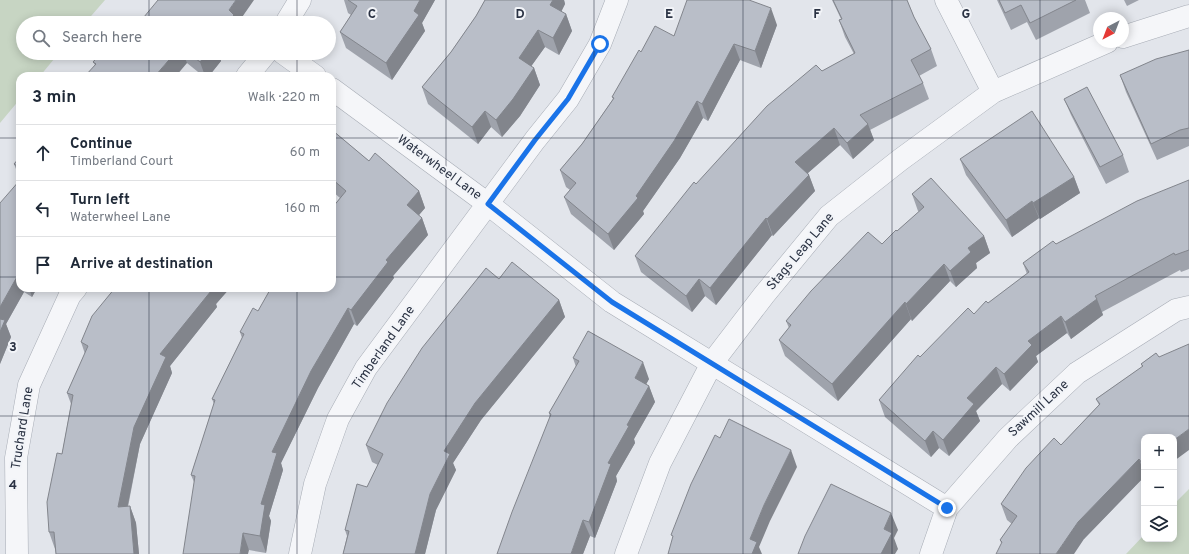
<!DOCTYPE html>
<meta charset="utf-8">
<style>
:root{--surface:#fff;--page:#f2f2f3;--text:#1f2937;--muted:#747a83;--line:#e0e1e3}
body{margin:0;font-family:Overpass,sans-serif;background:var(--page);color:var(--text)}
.controls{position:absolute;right:12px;bottom:12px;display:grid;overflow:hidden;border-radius:8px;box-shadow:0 2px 10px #0003}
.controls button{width:36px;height:36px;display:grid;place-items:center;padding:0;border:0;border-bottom:1px solid var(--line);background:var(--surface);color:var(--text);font:20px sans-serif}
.compass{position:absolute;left:1093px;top:12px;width:36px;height:36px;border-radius:50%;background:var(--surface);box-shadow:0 2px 10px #0003;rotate:222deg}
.stop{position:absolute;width:12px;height:12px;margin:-9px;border:3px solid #1a73e8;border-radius:50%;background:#fff}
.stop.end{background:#1a73e8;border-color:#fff;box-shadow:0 1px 4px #0008}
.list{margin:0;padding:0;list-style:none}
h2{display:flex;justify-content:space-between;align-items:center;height:52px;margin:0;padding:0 16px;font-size:17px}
h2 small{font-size:13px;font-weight:400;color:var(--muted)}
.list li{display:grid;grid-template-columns:26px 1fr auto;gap:12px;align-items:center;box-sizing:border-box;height:56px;padding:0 16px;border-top:1px solid var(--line)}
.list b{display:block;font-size:15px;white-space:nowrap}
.list p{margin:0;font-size:13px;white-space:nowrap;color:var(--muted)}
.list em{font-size:13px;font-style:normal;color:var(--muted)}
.icon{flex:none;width:22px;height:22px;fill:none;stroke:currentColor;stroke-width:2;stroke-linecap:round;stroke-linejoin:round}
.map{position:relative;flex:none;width:1189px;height:554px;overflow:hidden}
.search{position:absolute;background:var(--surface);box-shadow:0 2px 10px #0003;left:16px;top:16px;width:320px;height:44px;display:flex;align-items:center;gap:10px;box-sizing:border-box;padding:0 14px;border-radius:22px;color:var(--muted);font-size:15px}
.panel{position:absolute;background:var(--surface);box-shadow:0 2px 10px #0003;left:16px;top:72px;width:320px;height:220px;border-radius:12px}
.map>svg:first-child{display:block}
</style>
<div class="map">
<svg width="1189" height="554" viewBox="0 0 1189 554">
<rect width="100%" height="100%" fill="#e2e5eb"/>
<path fill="#c7d5c3" d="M 0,0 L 105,0 L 85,23 L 23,23 L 23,53 L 59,53 L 40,76 L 20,76 L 20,99 L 0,123 Z
M 1189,489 L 1189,554 L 1126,554 L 1144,535 L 1144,539 L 1174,539 L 1174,504 Z"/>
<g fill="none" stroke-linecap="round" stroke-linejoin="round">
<defs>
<path id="minor" d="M 946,0 L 993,92
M 286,23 L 300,0
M 1123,37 L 1189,16
M 283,53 L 315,76
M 247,76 L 266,53
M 332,89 L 488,204 L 612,302 L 947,508
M 17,554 L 16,458 L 29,385 L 70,295 L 76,288
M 300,554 L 315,484 L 338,419 L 366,368 L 535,140 L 568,99 L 600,44 L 617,0
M 626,554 L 660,463 L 712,363 L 764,295 L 829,216 L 900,160 L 993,92 L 1107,42
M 931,554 L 947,508 L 1008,438 L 1077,373 L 1176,310 L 1189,307"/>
</defs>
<use href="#minor" stroke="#a7acb5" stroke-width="23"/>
<use href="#minor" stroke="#f5f6f9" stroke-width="22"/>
</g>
<path fill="#9fa3ac" d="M 344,0 L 435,0 L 422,23 L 425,31 L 392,80 L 346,48 L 340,32 L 351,15 L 348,13 Z
M 485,0 L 564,0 L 565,4 L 561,12 L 566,14 L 572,31 L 559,55 L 545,47 L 531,66 L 534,68 L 540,85 L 520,116 L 502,137 L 491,127 L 478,144 L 428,104 L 422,87 L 451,52 L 476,16 Z
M 832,0 L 907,0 L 914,17 L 931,49 L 937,66 L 919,76 L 923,83 L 929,99 L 870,130 L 874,140 L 853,159 L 840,145 L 808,173 L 809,175 L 815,191 L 773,236 L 772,235 L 716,305 L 705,296 L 692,312 L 641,272 L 635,256 L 696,184 L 822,71 L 854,54 L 845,37 L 839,20 L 841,19 Z
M 997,0 L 1085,0 L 1090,13 L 1036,40 L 1027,22 L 1011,30 Z
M 1124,0 L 1139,0 L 1127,6 Z
M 777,25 L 761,68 L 740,60 L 708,121 L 703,118 L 680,158 L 643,211 L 644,214 L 614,250 L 571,214 L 564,197 L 570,190 L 566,187 L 560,170 L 582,144 L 613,99 L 612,97 L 641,52 L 674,36 Z
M 1189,50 L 1189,146 L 1157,160 L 1126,92 L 1120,75 Z
M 101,53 L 223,53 L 220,57 L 221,61 L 209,76 L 203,76 L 187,63 L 95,65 L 93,62 Z
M 1064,99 L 1123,155 L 1129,172 L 1106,184 L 1071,115 Z
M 332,130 L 369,161 L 419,191 L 425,208 L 419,215 L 422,218 L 428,235 L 393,276 L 394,278 L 357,326 L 354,324 L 318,388 L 281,463 L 283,470 L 269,516 L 271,521 L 266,553 L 249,550 L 194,482 L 191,475 L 214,404 L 212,399 L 242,338 L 240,332 L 258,311 L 340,198 L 332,191 Z
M 20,157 L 20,179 L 14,164 Z
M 960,159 L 1074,177 L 1080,193 L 1040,219 L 1039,218 L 1012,237 L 966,175 Z
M 20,180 L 20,288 L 37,288 L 32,297 L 24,292 L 6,324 L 11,337 L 0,364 Z
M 1189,180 L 1189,269 L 1181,272 L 1180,270 L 1102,312 L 1103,315 L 1071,339 L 1067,333 L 1036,356 L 1038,362 L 1010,391 L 1002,384 L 976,411 L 980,421 L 949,456 L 939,448 L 931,457 L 885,417 L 879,400 L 920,357 L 988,303 L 1027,274 L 1023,263 L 1056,244 Z
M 912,194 L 984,236 L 990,253 L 976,263 L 977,268 L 956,287 L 950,281 L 912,321 L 911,319 L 838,401 L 785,356 L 779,340 L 789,328 L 786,321 L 882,244 L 919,212 L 918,211 Z
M 499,279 L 559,300 L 565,317 L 481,420 L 453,463 L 456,470 L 436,510 L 425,554 L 343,554 L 347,536 L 345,530 L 378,465 L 372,462 L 366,445 Z
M 115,288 L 230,288 L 216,304 L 217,307 L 170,366 L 172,373 L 140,444 L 128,507 L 130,506 L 136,523 L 139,554 L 56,554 L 55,549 L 49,532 L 62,454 L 71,404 L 67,393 L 85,354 L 81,342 Z
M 1156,353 L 1144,437 L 1144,477 L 1084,539 L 1001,543 L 1000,540 L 1012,524 L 1007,520 L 1001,504 L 1061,445 L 1099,405 L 1096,399 L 1142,367 L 1141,364 Z
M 573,358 L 649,379 L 646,384 L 649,386 L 655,402 L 634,439 L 635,443 L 616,476 L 617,481 L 595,538 L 590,536 L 583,554 L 549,413 L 576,367 Z"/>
<path fill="#82858c" d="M 236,0 L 254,0 L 238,23 L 227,23 L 229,10 Z
M 420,0 L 435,0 L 422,23 L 425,31 L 392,80 L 386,63 Z
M 553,0 L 564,0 L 565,4 L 556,22 L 550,5 Z
M 771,8 L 777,25 L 761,68 L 755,51 Z
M 566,14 L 572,31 L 559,55 L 553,38 Z
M 538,30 L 545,47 L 525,75 L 519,58 Z
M 734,44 L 740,60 L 708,121 L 702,104 Z
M 175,53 L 183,53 L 187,63 L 176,76 L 155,76 Z
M 208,53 L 223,53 L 220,57 L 221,61 L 209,76 L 205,76 L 200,62 Z
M 534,68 L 540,85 L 520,116 L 502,137 L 496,120 Z
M 697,101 L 703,118 L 680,158 L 643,211 L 644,214 L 614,250 L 608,234 L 636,196 Z
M 485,111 L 491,127 L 478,144 L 472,127 Z
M 868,124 L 874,140 L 853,159 L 847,143 Z
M 834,128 L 840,145 L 801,179 L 795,162 Z
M 809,175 L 815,191 L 773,236 L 767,219 Z
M 1074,177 L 1080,193 L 1040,219 L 1033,203 Z
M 419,191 L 425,208 L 413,222 L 407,205 Z
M 1032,201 L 1039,218 L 1012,237 L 1006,220 Z
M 422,218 L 428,235 L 393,276 L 394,278 L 357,326 L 351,310 L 386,260 Z
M 766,218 L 772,235 L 716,305 L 710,288 Z
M 984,236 L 990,253 L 976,263 L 977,268 L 956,287 L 950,271 L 968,248 Z
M 944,264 L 950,281 L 912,321 L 906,304 Z
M 18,275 L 20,280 L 20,288 L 23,288 L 24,292 L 6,324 L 11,337 L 0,364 L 0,307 Z
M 699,279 L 705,296 L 692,312 L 686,296 Z
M 29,288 L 37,288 L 32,297 Z
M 209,288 L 230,288 L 216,304 L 217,307 L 170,366 L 172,373 L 140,444 L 124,524 L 118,507 L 134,427 L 160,354 Z
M 1097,299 L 1103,315 L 1071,339 L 1065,322 Z
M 559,300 L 565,317 L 481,420 L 453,463 L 456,470 L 436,510 L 425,554 L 415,554 L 430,494 L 444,451 L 475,403 Z
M 905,302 L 911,319 L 838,401 L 832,384 Z
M 348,308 L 354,324 L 318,388 L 281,463 L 283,470 L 269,516 L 271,521 L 266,553 L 260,536 L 261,504 L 272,452 L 311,371 Z
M 1061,316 L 1067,333 L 1036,356 L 1038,362 L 1010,391 L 1004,374 L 1028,341 Z
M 643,362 L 649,379 L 641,394 L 635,378 Z
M 996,367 L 1002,384 L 976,411 L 980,421 L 949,456 L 943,440 L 967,398 Z
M 649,386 L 655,402 L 634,439 L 635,443 L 616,476 L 617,481 L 595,538 L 589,522 L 608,463 L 627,425 Z
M 1189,429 L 1189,450 L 1174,461 L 1174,440 Z
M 933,431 L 939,448 L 931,457 L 925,441 Z
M 791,450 L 797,467 L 770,521 L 759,547 L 762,554 L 752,554 L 750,539 L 764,505 Z
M 1139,459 L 1144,473 L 1144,477 L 1084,539 L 1074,554 L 1056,554 L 1078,522 Z
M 1144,462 L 1144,469 L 1142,463 Z
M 130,506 L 136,523 L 139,554 L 134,554 Z
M 891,513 L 898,530 L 894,538 L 898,549 L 895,554 L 881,554 L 884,529 Z
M 583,520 L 590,536 L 583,554 L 571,554 Z
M 243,533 L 249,550 L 248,554 L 240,554 Z"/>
<path fill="#b9bec8" stroke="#82858c" d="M 158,0 L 236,0 L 229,10 L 234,15 L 227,23 L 139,23 Z
M 348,0 L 420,0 L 414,11 L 419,15 L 386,63 L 340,32 L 357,6 Z
M 485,0 L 553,0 L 550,5 L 566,14 L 553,38 L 538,30 L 519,58 L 534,68 L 513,99 L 496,120 L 485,111 L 472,127 L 422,87 L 451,52 L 476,16 Z
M 687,0 L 749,0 L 771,8 L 755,51 L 734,44 L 702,104 L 697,101 L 674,141 L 636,196 L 638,198 L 608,234 L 564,197 L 576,183 L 560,170 L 582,144 L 614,98 L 612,97 L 639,50 L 641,52 L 655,26 L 674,36 Z
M 833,0 L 907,0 L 914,17 L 931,49 L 911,60 L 923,83 L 860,115 L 868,124 L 847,143 L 834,128 L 795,162 L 809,175 L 767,219 L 766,218 L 710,288 L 699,279 L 686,296 L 635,256 L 694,182 L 696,184 L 767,106 L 816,65 L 822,71 L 855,53 L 839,20 L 842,19 Z
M 999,0 L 1076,0 L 1030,23 L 1021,5 L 1005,13 Z
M 131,18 L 138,23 L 127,23 Z
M 1189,50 L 1189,128 L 1180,130 L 1151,144 L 1120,75 L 1156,59 Z
M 101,53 L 175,53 L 155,76 L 85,76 L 96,64 L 93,62 Z
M 189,53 L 208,53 L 200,62 Z
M 1087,87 L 1123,155 L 1100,167 L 1064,99 Z
M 1032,111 L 1074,177 L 1033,203 L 1032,201 L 1006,220 L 960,159 Z
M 332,130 L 369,161 L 375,153 L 419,191 L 407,205 L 422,218 L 386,260 L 388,262 L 351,310 L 348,308 L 311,371 L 272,452 L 277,453 L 261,504 L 265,505 L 260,536 L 243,533 L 240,554 L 183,554 L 195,476 L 191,475 L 215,400 L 212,399 L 244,334 L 240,332 L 253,308 L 258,311 L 271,288 L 332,288 L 332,208 L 346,191 L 332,179 Z
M 20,157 L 20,168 L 14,164 Z
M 931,178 L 984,236 L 968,248 L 971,252 L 950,271 L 944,264 L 906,304 L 905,302 L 832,384 L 779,340 L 791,325 L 786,321 L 811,291 L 868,232 L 882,244 L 896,230 L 897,231 L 924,207 L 912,194 Z
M 20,180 L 20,276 L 18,275 L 0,307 L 0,203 Z
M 1189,180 L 1189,250 L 1175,255 L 1174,253 L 1095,296 L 1097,299 L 1065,322 L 1061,316 L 1028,341 L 1032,345 L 1004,374 L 996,367 L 967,398 L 974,404 L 943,440 L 933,431 L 925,441 L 879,400 L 918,355 L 920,357 L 968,308 L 974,314 L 986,301 L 988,303 L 1029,272 L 1023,263 L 1053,241 L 1056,244 L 1137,201 Z
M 512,262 L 559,300 L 475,403 L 444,451 L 450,454 L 430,494 L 415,554 L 343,554 L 349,531 L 345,530 L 357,484 L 367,487 L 383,454 L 366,445 L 387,403 L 422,348 L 486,268 L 499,279 Z
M 115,288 L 209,288 L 208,289 L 211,291 L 160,354 L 166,357 L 134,427 L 118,507 L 130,506 L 134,554 L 56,554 L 54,532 L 49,532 L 47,502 L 57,453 L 62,454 L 73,395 L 67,393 L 88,346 L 81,342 L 92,316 Z
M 0,319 L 5,320 L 0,332 Z
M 588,331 L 643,362 L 635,378 L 649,386 L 627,425 L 629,426 L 608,463 L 611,464 L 589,522 L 583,520 L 571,554 L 497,554 L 512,512 L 551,414 L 549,413 L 579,361 L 573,358 Z
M 1189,344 L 1189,429 L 1174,440 L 1174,437 L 1144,437 L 1144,462 L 1142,463 L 1139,459 L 1078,522 L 1056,554 L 996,554 L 1002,542 L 1000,540 L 1017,516 L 1001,504 L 1026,468 L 1054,438 L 1061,445 L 1100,404 L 1096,399 L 1143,366 L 1141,364 L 1156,353 L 1159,357 Z
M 729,419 L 791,450 L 764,505 L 750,539 L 757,542 L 752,554 L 668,554 L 673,536 L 671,535 L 691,484 L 715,435 L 720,438 Z
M 831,484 L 891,513 L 884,529 L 892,533 L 881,554 L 798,554 L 805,536 Z"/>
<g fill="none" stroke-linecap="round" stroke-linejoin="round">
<path stroke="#1a73e8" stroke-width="5" d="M 600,44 L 568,99 L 535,140 L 488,204 L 612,302 L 947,508"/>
</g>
<path fill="none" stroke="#2a3243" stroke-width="1" stroke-opacity="0.55" d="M 149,0 L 149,23M 297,0 L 297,23M 446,0 L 446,554M 594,0 L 594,554M 743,0 L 743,554M 892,0 L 892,554M 1040,0 L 1040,554M 149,53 L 149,76M 297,53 L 297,76M 0,138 L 20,138M 332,138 L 1189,138M 0,277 L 20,277M 332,277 L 1189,277M 149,288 L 149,554M 297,288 L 297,554M 0,416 L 1189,416"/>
<g text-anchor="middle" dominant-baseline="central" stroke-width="4" stroke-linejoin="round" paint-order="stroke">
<g font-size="13" fill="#2a3243" stroke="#f2f4f8">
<text transform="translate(439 168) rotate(36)">Waterwheel Lane</text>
<text transform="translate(801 252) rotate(-50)">Stags Leap Lane</text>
<text transform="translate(384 348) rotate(-55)">Timberland Lane</text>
<text transform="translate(1039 409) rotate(-43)">Sawmill Lane</text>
<text transform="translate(23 428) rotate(-81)">Truchard Lane</text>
</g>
</g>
<g font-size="13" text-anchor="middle" font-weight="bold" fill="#2a3243" stroke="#f2f4f8" stroke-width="4" stroke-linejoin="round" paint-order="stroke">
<text x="372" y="18">C</text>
<text x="520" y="18">D</text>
<text x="669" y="18">E</text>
<text x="817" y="18">F</text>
<text x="966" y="18">G</text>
<text x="13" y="351">3</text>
<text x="13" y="489">4</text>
</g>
</svg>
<div class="controls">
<button>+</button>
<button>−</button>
<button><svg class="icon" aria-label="layers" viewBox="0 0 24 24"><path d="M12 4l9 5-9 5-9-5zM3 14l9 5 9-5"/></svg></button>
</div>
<svg class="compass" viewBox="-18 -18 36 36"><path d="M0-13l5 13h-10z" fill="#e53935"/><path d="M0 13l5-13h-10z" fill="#747a83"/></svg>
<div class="stop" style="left:600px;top:44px"></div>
<div class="stop end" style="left:947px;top:508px"></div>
<div class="search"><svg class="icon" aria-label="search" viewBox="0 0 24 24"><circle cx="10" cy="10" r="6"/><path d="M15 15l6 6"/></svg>Search here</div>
<section class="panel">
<h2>3 min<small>Walk · 220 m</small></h2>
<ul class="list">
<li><svg class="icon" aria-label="ahead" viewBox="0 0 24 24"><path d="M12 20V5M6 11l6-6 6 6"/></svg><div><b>Continue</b><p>Timberland Court</p></div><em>60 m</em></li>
<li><svg class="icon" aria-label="left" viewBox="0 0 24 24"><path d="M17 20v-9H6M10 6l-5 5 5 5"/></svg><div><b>Turn left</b><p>Waterwheel Lane</p></div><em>160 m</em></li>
<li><svg class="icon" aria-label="arrive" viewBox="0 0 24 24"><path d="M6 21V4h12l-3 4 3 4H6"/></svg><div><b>Arrive at destination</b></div></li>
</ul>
</section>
</div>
